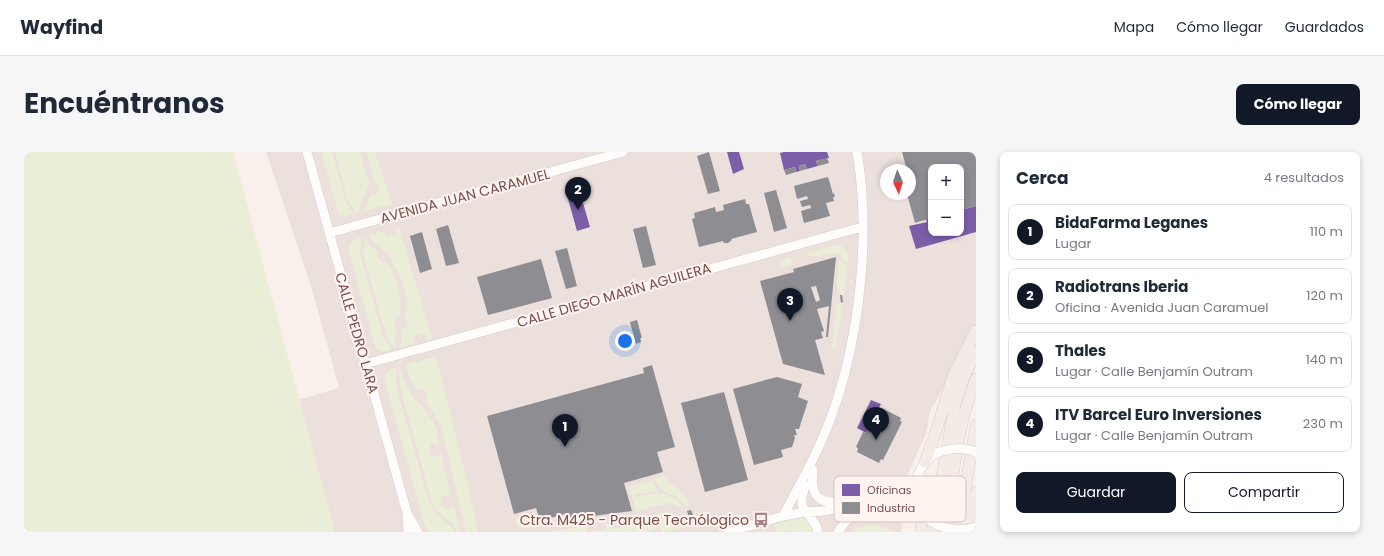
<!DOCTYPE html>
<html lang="es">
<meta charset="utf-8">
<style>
:root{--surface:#fff;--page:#f6f6f7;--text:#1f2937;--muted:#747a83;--line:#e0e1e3;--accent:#111827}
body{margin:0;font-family:Poppins,sans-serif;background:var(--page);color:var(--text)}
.controls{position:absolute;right:12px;top:12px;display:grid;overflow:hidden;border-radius:8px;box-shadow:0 2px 6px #0003}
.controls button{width:36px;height:36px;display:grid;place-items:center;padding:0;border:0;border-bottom:1px solid var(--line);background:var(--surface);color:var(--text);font:20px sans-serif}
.compass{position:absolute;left:856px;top:12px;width:36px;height:36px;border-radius:50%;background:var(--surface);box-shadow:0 2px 6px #0003;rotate:176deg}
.you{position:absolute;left:601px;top:189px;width:14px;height:14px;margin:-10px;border:3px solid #fff;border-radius:50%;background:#1a73e8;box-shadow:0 0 0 6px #1a73e833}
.badge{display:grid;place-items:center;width:26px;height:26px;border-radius:50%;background:var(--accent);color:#fff;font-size:13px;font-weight:700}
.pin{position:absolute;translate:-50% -33px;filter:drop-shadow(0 1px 2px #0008)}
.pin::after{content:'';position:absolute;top:21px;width:14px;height:12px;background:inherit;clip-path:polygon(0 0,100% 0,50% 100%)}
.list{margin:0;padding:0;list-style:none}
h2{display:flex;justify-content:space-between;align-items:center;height:52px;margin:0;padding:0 16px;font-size:17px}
h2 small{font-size:13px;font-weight:400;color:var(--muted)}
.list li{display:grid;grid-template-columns:26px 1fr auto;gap:12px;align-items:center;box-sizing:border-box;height:56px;margin:0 8px 8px;padding:0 8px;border:1px solid var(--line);border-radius:8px}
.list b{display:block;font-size:15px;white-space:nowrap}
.list p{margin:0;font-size:13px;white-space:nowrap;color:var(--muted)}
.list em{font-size:13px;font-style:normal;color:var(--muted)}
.actions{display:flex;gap:8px;padding:12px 16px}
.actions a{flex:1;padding:9px 0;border:1px solid var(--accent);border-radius:8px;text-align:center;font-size:14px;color:var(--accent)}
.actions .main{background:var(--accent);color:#fff}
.map{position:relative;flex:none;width:952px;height:380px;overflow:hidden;border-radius:8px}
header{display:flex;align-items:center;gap:24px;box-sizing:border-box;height:56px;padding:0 20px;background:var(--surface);border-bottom:1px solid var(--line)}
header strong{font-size:19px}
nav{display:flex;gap:22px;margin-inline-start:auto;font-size:14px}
.intro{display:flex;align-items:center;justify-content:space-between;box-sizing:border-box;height:96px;padding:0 24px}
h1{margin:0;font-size:28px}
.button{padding:10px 18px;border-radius:8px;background:var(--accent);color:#fff;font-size:14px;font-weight:700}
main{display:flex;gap:24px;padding:0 24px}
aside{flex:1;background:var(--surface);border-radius:8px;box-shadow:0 2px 6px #0003}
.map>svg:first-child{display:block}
</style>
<header>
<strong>Wayfind</strong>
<nav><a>Mapa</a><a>Cómo llegar</a><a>Guardados</a></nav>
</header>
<div class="intro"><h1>Encuéntranos</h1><a class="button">Cómo llegar</a></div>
<main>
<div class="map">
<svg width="952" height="380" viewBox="0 0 952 380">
<rect width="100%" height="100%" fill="#f9f0ec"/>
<path fill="#ece0dd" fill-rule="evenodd" d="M 242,0 L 952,0 L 952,176 L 906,260 L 902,282 L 881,328 L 877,380 L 0,380 L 0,327 L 315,236 L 287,134 ZM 907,15 L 937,15 L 937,81 L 907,81 ZM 862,18 L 886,18 L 886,42 L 862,42 Z"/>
<path fill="#ebeed6" d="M 0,0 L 209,0 L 311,380 L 0,380 Z
M 297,0 L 308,0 L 322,51 L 330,61 L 322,64 L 316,63 L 314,59 Z
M 311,0 L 336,0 L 345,32 L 336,54 L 335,60 L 332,61 L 331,58 L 324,49 Z
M 343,0 L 351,0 L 368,52 L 341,59 L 344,49 L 348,43 L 353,42 L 355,38 L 354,33 L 350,30 Z
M 375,75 L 408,186 L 403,188 L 401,180 L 390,184 L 392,191 L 377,195 L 378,177 C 384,175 385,169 381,165 C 388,140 373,121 364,100 L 358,98 L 350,90 L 345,83 L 360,79 L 362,85 L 373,82 L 371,76 Z
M 341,84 L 344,92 L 354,100 C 352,105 355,109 359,110 L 363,109 C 373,128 377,141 376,164 C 370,166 369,171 373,176 L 371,184 L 371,197 L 370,197 L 368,192 L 363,186 L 339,101 L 341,87 L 339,85 Z
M 337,85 L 336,102 L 360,187 L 366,193 L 367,198 C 360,200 356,201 351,193 L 324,96 L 328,89 Z
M 814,93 C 824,96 824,103 823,112 L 814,101 L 805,103 L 804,101 L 801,101 L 801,103 L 785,105 L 783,101 Z
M 766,106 L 768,113 L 757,116 L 755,109 Z
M 815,108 L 823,115 L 820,143 L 816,143 L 813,131 Z
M 819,150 L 811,198 L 808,198 L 813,152 Z
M 412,204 L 444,333 L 454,380 L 442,380 L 417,273 L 401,248 L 403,245 L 402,240 L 397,237 L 392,238 L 384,221 L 382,213 Z
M 375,215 L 376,215 C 378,229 386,236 390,248 L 396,251 L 409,270 L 412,276 L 415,293 L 408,292 C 401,300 410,310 417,302 L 427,345 L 423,343 C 418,344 416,348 417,353 L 421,357 L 423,357 L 430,354 L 436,380 L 434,380 L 429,372 L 412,358 L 407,347 L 376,234 Z
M 372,216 L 372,234 L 404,348 L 410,360 L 427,374 L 431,380 L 407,380 L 401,374 L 360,226 C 362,220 366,217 372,216 Z
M 640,324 C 648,336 664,339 666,354 L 663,355 L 654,346 L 635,336 L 630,327 Z
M 629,328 L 629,332 L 634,339 L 611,343 L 611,345 C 632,340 645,338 660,356 L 658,356 L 650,352 L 645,351 L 612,359 L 605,335 Z
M 642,360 C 652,361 656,366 658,376 L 640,380 L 638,380 L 637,376 L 626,378 L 626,380 L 565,380 L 582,378 L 581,372 L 588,371 L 589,377 L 607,374 L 606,369 Z
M 510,361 L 513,375 C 501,377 494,380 491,366 Z
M 776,366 C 785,367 787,372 790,380 L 771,380 L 766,379 L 753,380 L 751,372 Z
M 847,373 L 860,375 L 871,380 L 827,380 L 832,376 Z
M 562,374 L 563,380 L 523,380 Z"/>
<path fill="#7b5ea7" d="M 703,0 L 715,0 L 720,17 L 709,22 Z
M 760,0 L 803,0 L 805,6 L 792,9 L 794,14 L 783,17 L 781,12 L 775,14 L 776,19 L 772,20 L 771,15 L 760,18 L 756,1 Z
M 555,37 L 566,75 L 553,79 L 542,40 Z
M 952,54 L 952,80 L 892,97 L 885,74 L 903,70 L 902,67 L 907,66 L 907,81 L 937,81 L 937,58 Z
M 847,248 L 857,252 L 842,281 L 833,276 Z"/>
<path fill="#8d8d92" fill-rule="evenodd" d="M 685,0 L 696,39 L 684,42 L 673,4 Z
M 878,0 L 952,0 L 952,54 L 937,58 L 937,15 L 907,15 L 907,66 L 891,71 L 883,42 L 886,42 L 886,35 L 888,35 L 886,28 L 886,18 L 883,18 Z
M 803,6 L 805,11 L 794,14 L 792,9 Z
M 781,12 L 783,17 L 776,19 L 775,14 Z
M 771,15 L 772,20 L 762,23 L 760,18 Z
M 804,25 L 809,42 L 810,41 L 811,45 L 809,45 L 810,49 L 802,51 L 806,64 L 780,71 L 777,59 L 787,56 L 786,53 L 778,55 L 776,49 L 784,47 L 783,44 L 773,47 L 770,34 Z
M 752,38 L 763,76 L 750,80 L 740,41 Z
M 721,47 L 722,52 L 725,52 L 733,80 L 707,87 L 708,88 L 704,91 L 700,91 L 699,89 L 675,95 L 668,67 L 671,66 L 670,61 L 691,55 L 692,60 L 700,58 L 699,53 Z
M 424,73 L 435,111 L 422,114 L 412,77 Z
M 622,74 L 632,113 L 619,116 L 609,77 Z
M 398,80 L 408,117 L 396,121 L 386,84 Z
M 543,96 L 553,134 L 542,137 L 531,99 Z
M 812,105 L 804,185 L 802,185 L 805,154 L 793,157 L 800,179 L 797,180 L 799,186 L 791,188 L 801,223 L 759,212 L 736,129 L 770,120 L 769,117 ZM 792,134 L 796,148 L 792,150 L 787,135 Z
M 517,107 L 528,146 L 464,163 L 453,125 Z
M 816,143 L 818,143 L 819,150 L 817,151 Z
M 613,168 L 618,186 L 616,186 L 617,190 L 612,192 L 606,170 Z
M 628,213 L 651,295 L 633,300 L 639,320 L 600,331 L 608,359 L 546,367 L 544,361 L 516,369 L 512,356 L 490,362 L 463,264 L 620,221 L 619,216 Z
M 753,225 L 778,232 L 774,245 L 784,249 L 775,277 L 771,277 L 773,283 L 770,283 L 771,286 L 768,295 L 757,298 L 759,305 L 730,313 L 709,237 Z
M 700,240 L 724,328 L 681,340 L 657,251 Z
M 858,256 L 877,266 L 876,269 L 878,270 L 859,308 L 857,307 L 855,311 L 833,300 L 834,296 L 832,295 L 839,280 L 842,281 L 854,258 L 857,260 Z
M 667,358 L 669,363 L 665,365 L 663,359 Z"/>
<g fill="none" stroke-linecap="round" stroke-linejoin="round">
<defs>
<path id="minor" d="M 283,0 L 383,361 L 384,380
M 305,81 L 599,0
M 341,212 L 838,75
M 789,318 C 789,323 788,329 789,334 C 791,351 806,352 819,348
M 782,333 C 769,362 790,359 794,380
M 895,354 C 886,333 895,310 915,300
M 384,363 L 394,380
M 759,364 C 777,330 796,297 809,260 C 836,183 847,81 833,0
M 704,380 L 759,364 L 781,360 L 801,359 L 817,355 L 877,337 L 889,331 L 893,327
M 814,380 C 818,375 821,369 826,365 C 837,355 868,345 882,347 C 887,347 890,350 894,351"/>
<path id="major" d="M 901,310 L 912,280 L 928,227 L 952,179
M 897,380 L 898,360
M 908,380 L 931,252 L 940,225 L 952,201
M 921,380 C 929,329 932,275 952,227
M 934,380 L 952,273
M 945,380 L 952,340"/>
</defs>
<use href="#minor" stroke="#d8ccc8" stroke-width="10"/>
<use href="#major" stroke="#daccc9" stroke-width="12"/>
<use href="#minor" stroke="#fefdfc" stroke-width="9"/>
<use href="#major" stroke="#f3ebe6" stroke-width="11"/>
<defs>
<path id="minor-bridge" d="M 915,300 C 929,296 939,295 952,300
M 904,367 C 918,378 935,380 952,375"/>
</defs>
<use href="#minor-bridge" stroke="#d8ccc8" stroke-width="10" stroke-linecap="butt"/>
<use href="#minor-bridge" stroke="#fefdfc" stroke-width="9"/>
</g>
<defs>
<symbol id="bus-bare" viewBox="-9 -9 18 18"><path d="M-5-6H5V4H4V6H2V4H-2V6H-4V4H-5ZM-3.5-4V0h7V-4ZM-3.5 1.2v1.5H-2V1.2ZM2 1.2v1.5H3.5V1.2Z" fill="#a68782" stroke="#fff4ef" stroke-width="2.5" paint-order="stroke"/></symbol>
</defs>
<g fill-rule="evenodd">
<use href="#bus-bare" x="726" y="357" width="22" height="22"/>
</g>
<g text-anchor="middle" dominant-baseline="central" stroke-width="4" stroke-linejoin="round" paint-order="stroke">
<g font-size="14" fill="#7a4e49" stroke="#fff4ef">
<text transform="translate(441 44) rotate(-15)">AVENIDA JUAN CARAMUEL</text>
<text transform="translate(590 143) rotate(-16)">CALLE DIEGO MARÍN AGUILERA</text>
<text transform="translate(333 181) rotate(74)">CALLE PEDRO LARA</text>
</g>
<g font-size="14" fill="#7a4e49" stroke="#fff4ef" text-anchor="end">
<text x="725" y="368">Ctra. M425 - Parque Tecnólogico</text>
</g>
</g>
<rect x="810" y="324" width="132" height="46" rx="6" fill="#fff4ef" stroke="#d7c2bd" stroke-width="1"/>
<rect x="818" y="332" width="18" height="12" fill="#7b5ea7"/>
<rect x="818" y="350" width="18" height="12" fill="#8d8d92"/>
<g font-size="11" fill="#7a4e49">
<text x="843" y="342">Oficinas</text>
<text x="843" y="360">Industria</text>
</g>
</svg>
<div class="controls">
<button>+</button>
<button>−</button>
</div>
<svg class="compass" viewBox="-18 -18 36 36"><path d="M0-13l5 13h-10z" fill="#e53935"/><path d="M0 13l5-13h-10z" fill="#747a83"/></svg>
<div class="you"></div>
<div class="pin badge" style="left:541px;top:295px">1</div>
<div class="pin badge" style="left:554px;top:58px">2</div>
<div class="pin badge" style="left:766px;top:169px">3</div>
<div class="pin badge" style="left:852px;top:288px">4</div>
</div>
<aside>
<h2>Cerca<small>4 resultados</small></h2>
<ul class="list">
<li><span class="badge">1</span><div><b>BidaFarma Leganes</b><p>Lugar</p></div><em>110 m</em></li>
<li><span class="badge">2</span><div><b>Radiotrans Iberia</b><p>Oficina · Avenida Juan Caramuel</p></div><em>120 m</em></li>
<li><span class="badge">3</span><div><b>Thales</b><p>Lugar · Calle Benjamín Outram</p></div><em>140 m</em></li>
<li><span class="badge">4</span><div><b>ITV Barcel Euro Inversiones</b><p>Lugar · Calle Benjamín Outram</p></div><em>230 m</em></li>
</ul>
<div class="actions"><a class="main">Guardar</a><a>Compartir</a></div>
</aside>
</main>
